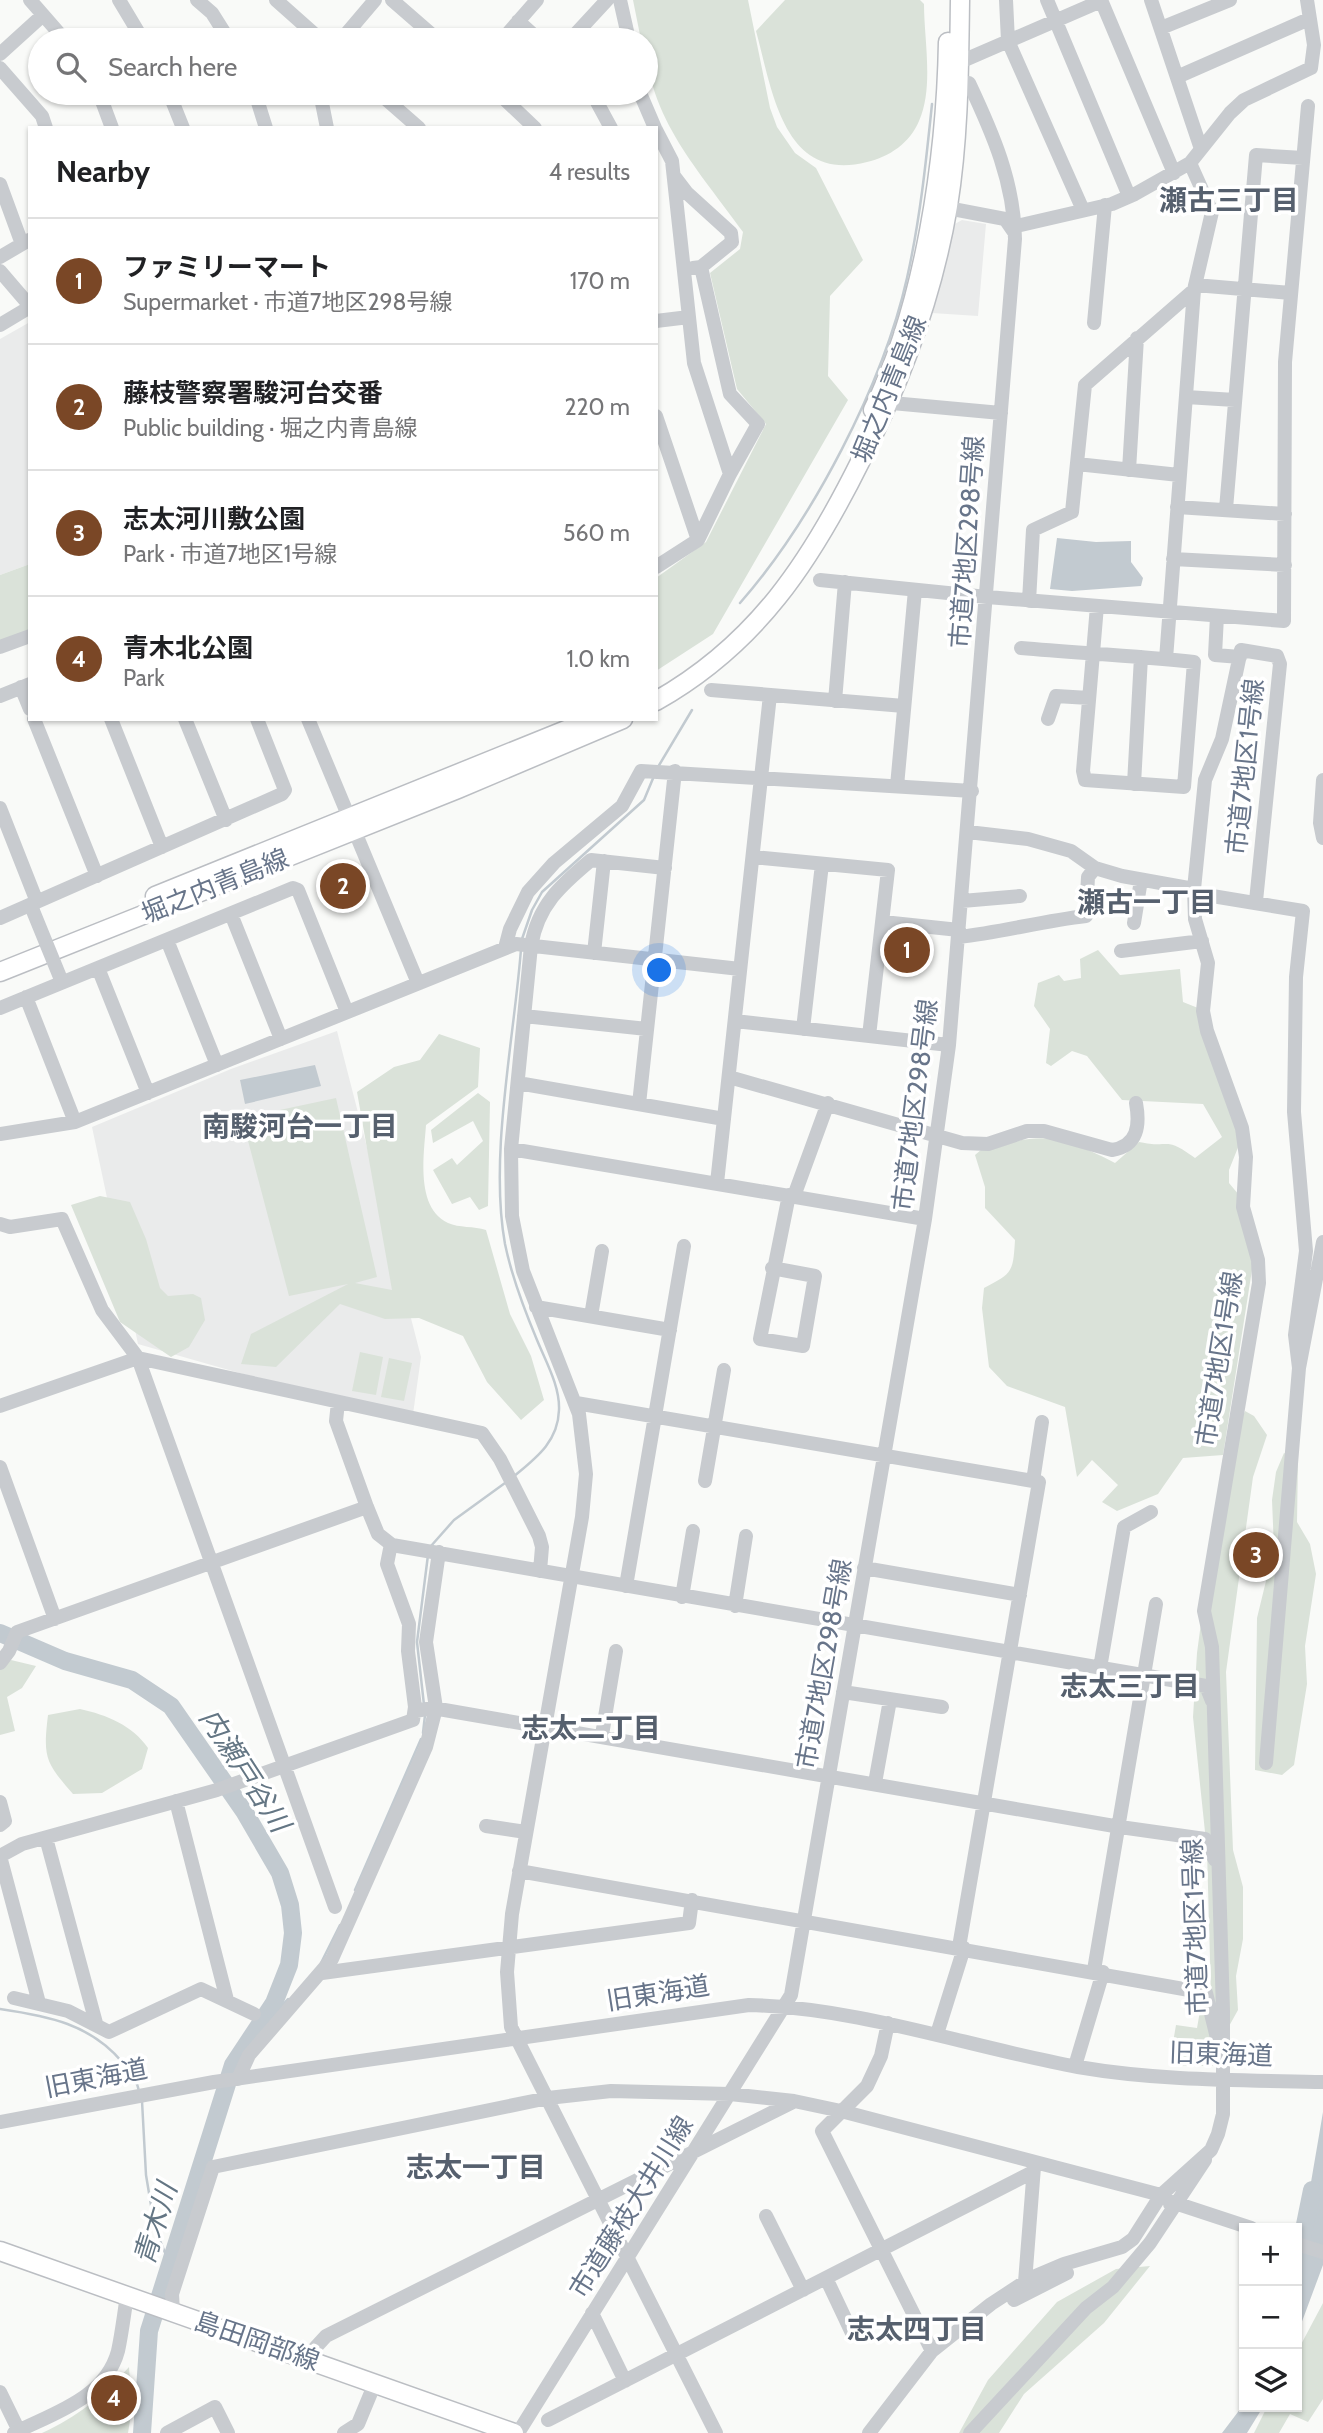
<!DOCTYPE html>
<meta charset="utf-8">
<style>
:root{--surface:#fff;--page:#f6f6f6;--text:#202124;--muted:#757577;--line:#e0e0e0;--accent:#7a4726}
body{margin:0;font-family:Cabin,"Noto Sans JP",sans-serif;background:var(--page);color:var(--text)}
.controls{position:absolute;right:21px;bottom:21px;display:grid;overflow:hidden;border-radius:0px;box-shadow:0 2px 5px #0004}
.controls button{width:63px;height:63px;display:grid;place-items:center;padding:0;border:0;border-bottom:2px solid var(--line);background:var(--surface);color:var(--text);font:35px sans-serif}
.you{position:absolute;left:660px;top:971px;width:24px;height:24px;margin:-18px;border:5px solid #fff;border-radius:50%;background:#1a73e8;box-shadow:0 0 0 10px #1a73e833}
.badge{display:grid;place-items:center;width:46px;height:46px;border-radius:50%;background:var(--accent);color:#fff;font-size:23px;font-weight:700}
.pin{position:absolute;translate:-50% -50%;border:4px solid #fff;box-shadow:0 2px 7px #0006}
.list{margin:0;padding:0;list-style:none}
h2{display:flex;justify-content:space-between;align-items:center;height:91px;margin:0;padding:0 28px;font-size:30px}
h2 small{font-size:23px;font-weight:400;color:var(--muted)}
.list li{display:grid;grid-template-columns:46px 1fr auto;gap:21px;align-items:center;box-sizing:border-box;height:126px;padding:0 28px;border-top:2px solid var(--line)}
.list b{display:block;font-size:26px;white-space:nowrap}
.list p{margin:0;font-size:23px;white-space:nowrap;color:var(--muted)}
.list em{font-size:23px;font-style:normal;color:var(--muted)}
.icon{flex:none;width:38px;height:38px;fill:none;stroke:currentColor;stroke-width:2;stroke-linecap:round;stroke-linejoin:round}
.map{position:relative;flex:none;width:1323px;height:2433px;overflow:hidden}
.search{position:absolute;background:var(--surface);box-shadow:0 2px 5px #0004;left:28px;top:28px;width:630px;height:77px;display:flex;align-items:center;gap:18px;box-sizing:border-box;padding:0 24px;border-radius:38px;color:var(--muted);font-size:26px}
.panel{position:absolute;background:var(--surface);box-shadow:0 2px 5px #0004;left:28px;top:126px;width:630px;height:595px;border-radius:0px}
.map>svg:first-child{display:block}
</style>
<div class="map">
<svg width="1323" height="2433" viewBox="0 0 1323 2433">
<rect width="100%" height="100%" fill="#f9faf8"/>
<path fill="#eaebeb" d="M 962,220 L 986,224 L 978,316 L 932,313 L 953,225 Z
M 30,322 L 30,564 L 0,575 L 0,339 Z
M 337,1031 L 421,1357 L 413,1414 L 243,1374 L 138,1344 L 92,1127 L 231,1069 Z"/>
<path fill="#dae2d9" d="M 633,0 L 748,0 L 770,108 L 777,127 L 795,153 L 816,168 L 863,260 L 830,296 L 828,376 L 848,400 L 713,634 L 656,671 L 656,578 L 706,542 L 766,424 L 737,389 L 710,273 L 740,249 L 743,232 C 701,173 646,116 646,40 L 641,40 Z
M 785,0 L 920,0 L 924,4 C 924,39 934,88 919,121 C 910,143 889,157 867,162 C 783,184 772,89 756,31 Z
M 30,564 L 30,629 L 0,642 L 0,575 Z
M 1098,950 L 1120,975 L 1180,969 L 1183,1002 L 1198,1008 L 1241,1140 L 1229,1170 L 1229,1183 L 1239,1195 L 1254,1257 L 1223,1455 L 1183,1458 L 1158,1494 L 1117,1511 L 1102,1502 L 1118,1485 L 1092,1460 L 1077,1477 L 1065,1407 L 1007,1386 L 989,1367 L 982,1308 L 984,1288 C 1013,1273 1013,1272 1015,1240 L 985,1208 L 985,1187 L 975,1155 L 982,1149 C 1045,1133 1056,1133 1115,1163 L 1139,1142 C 1171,1149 1164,1135 1195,1158 L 1222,1137 L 1203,1104 L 1122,1100 L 1087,1056 L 1072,1051 L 1051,1066 L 1046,1063 L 1050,1029 L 1034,1006 L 1038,983 L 1059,975 L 1064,981 L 1081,978 L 1080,959 Z
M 439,1034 L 480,1048 L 478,1087 L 426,1125 C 424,1154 415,1208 448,1223 C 459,1228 474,1226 486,1230 L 510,1314 L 531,1356 L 544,1400 L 521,1420 L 487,1382 L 463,1336 L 419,1318 L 385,1319 L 340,1304 L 276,1367 L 241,1364 L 251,1334 L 348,1284 L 289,1296 L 242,1118 L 336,1098 L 377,1277 L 355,1283 L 392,1290 L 357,1092 L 394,1067 L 420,1060 Z
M 478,1093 L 490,1102 L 488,1206 L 479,1210 L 470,1197 L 452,1204 L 433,1170 L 452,1158 L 457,1165 L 483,1141 L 473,1121 L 433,1143 L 431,1130 Z
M 100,1196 L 130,1202 L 146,1239 L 160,1288 L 168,1296 L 193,1294 L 201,1298 L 205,1320 L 189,1347 L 171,1357 L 120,1322 L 71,1205 Z
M 360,1352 L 383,1357 L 376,1395 L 352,1391 Z
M 389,1358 L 412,1363 L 404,1401 L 381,1397 Z
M 1245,1411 L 1254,1416 L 1267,1435 L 1253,1477 L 1226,1672 L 1233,1850 L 1243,1887 L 1243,1939 L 1236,1976 L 1238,2010 L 1228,2028 L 1211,1995 L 1207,1851 L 1193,1717 L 1197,1653 L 1223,1458 Z
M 1284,1453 L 1298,1460 L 1297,1522 L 1310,1544 L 1316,1574 L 1305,1646 L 1307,1684 L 1294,1765 L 1282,1775 L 1255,1770 L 1257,1618 L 1274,1548 L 1272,1500 L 1276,1472 Z
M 11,1660 L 36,1666 L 22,1688 L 7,1697 L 15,1731 L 0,1735 L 0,1668 Z
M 80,1709 C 107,1715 132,1725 148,1748 L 142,1769 L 102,1793 L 73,1794 C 45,1762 43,1757 48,1715 Z
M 1203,1994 L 1215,2043 L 1214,2066 L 1169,2066 L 1176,2025 L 1197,2028 Z
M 1150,2266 L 1104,2323 L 1024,2394 L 999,2433 L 959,2433 L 988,2380 L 1057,2302 L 1116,2269 Z
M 1323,2303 L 1323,2399 L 1308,2422 L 1290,2414 L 1279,2433 L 1254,2433 L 1267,2407 L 1297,2407 L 1297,2352 Z
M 129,2367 L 132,2408 L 128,2433 L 42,2433 C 77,2417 103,2396 129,2367 Z"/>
<path fill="#c2cad0" d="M 1057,538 L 1096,542 L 1131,541 L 1131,562 L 1143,578 L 1141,586 L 1072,591 L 1050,589 Z
M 315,1065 L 321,1086 L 245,1104 L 240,1080 Z
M 1323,2112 L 1323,2265 L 1297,2335 L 1297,2264 Z
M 1244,2404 L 1244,2407 L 1263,2407 L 1247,2433 L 1222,2433 Z"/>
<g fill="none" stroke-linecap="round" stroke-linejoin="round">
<path stroke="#c2cad0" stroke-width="2.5" d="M 740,603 C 812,521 883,385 907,278 C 920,220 926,162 932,104
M 658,767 L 692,710
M 522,939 L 532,910 L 542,892 L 644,800 L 654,776
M 513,1477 C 536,1458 558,1442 559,1410 C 560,1386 546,1362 537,1340 C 524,1309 512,1278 505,1244 C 489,1156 514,1040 521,949
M 431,1546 L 454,1520 L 505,1483
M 424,1705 L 417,1642 L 428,1555
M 423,1733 L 425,1715
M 355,1890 L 421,1739
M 321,1963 L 340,1925
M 0,2009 C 48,2016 91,2024 123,2063 C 130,2073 137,2080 139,2091
M 250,2039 L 288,1999
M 142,2101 L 146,2175 L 155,2229 L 169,2262"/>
<path stroke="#c2cad0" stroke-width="18" d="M 0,1633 L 65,1661 L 132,1680 L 171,1706 L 244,1811 L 280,1873 L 290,1905 L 293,1933 L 289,1965 L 274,2003 L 233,2065 L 149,2331 L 142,2433
M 1297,2264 L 1312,2190"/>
<defs>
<path id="major" d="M 873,410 C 925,305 946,157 948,42
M 656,701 C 757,644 811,561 861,460 C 902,379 933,295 948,206 C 959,137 959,70 960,0
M 155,896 L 593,719
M 0,972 L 458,789 L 623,719
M 0,2251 L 514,2433"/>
</defs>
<use href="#major" stroke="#bbbec3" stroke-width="21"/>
<path stroke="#c8cbcf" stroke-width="14" d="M 30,0 L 65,40
M 119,0 L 143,40
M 197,0 L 212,13 L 229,40
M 276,0 L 321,40
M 392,0 L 438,40
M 620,0 L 629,40
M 1006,0 L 1008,41 L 1083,210
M 1047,0 L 1129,196
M 1101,0 L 1174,173
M 1151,0 L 1201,149
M 518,21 L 539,40
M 1161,28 L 1230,0
M 341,40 L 375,0
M 502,40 L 537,0
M 570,40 L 607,0
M 0,54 L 43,15
M 960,62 L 1101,1
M 0,68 L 42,116 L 46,128
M 1177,77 L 1309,19
M 99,93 L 112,128
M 169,93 L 183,128
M 255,93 L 266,128
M 320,93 L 327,128
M 379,93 L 419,128
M 498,93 L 535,128
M 592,93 L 611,128
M 640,93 L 655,128
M 656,130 L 672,161 L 694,363 L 730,474 L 698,540 L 656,567
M 674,176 L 687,193 L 731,233 L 732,242 L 701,267 L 693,268
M 0,184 L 22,244
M 937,206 L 1005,219 L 1014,232
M 1012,227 L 1112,204 L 1135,194 L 1190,163 L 1230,113 L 1244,100 L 1311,68 L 1314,45 L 1307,0
M 0,257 L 29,240
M 701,267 L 730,394 L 758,424 L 730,474
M 0,271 L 30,306
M 1195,285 L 1291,293
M 656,321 L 689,317
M 1094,323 L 1105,205
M 0,325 L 30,307
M 1186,397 L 1235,400
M 881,402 L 1001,413
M 656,416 L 698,540
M 1077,464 L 1179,475
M 1129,470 L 1137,338
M 1177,507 L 1285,514
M 1226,509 L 1256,155 L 1303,158
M 1173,559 L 1285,565
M 820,580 L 987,597 L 1284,621 L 1285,362 L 1308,106
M 1029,601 L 1033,530 L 1072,512 L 1085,385 L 1194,290
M 1217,616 L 1215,655 L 1240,657
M 0,647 L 30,636
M 1021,648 C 1079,653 1137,656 1194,662 L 1184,787 L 1085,780 L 1083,771 L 1097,606
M 1166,659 L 1194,290 L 1212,212 L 1190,163
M 21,687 L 30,709
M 711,690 L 904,706
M 0,696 L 30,684
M 835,701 L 845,582
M 34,719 L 97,876
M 111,719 L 162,847
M 185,719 L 226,820
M 308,719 L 418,983
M 1048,719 L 1056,696 L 1089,698
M 1323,780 L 1320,823 L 1323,838
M 1134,784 L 1141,657
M 897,786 L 915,590
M 0,808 L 37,902
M 968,832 L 1028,839 L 1071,851 L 1095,868 L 1122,876 L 1194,889
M 753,857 L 888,870 L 869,1036
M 665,868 L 591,860 C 561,885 538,905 531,946 L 511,1149 L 512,1216 L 523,1271 L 579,1414 L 586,1474 L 582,1517 L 512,1914 L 507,1972 L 511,2027 L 716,2433
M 1194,893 L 1303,911 L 1296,977 L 1294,1112 L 1306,1251 L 1295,1335 L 1299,1368
M 962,901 L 1020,896
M 231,914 L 281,1039
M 0,918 L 282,794 L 285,790 L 257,719
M 883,922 L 959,930
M 1134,923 L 1141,880
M 959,937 C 1002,932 1043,921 1086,916 L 1088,877 L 1095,868
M 167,940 L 217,1065
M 505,948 L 510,929 L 528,892 L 554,863 L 622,806 L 641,771 L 972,791
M 1121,951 L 1202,941
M 594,953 L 604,861
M 98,968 L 148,1093
M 26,997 L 75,1122
M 0,1008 L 293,888 L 298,890 L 347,1012
M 524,1016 L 647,1029
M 735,1021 L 949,1045
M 803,1029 L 822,864
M 729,1077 L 962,1143 L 988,1144 L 1027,1131 L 1044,1131 L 1112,1150 C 1138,1146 1140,1125 1136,1103
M 518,1083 L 724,1119
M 639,1104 L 675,771
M 0,1134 L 75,1122 L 516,944 L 740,969
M 511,1149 L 925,1219
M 717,1183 L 770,695
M 794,1196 L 828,1103
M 0,1224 L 10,1227 L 62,1219 L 102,1310 L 138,1358 L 335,1907
M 772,1268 L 815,1276 L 803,1346 L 760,1339 L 789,1195
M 536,1307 L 670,1330
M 591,1316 L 602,1251
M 338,1402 L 336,1421 L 367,1507 L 378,1534 L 392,1545 L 1206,1686 L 1212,1701
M 576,1403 L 1039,1482 L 959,1947
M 0,1406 L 138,1358 L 482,1433 L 500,1459 L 539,1536 L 542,1547 L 540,1571
M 0,1467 L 55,1619
M 705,1481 L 724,1370
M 1033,1481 L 1042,1422
M 864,1568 L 1020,1595
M 626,1586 L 684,1246
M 682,1597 L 693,1531
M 735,1606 L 746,1536
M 0,1663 L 9,1651 L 17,1632 L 367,1507
M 1100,1668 L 1124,1527 L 1151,1512
M 843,1692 L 942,1707
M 415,1711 L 433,1708 L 1120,1827 L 1205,1839 L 1215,1860
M 602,1735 L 616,1651
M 1266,1763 L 1299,1368 L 1323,1242
M 875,1783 L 890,1700
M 176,1801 L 227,2000
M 0,1802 L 5,1821 L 0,1825
M 486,1826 L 526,1832
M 46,1838 L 96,2023
M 0,1856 L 22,1844 L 217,1790 L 413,1720 L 415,1707 L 408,1651 L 409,1624 L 387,1564 L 391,1544
M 0,1856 L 39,2003
M 519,1871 L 1206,1993 L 1217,2038
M 1094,1970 L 1156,1604
M 322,1973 L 689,1923 L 692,1900
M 14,1998 L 68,2011 L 109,2032 L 201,1989 L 254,2014
M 888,2023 L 881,2056 L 867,2086 L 822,2131 L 932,2351
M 937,2034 L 964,1948
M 1075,2066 L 1103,1972
M 238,2079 L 249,2055 L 332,1959 L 426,1747 L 436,1708 L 426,1642 L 439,1552
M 0,2122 L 214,2082 L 749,2005 C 862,2008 968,2047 1078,2067 C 1159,2081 1242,2080 1323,2082
M 1170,2204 L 1172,2202 L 1251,2228
M 766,2216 L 803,2290
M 1297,2244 L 1323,2252
M 826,2278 L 852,2333
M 1025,2282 L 1034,2167
M 1014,2300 L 1067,2273
M 173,2312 L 172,2294 L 213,2167 L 548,2098 L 611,2091 L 730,2094 L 794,2101 L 841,2111 L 1161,2195
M 592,2313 L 625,2381
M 312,2360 L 315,2348 L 326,2336 L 793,2102
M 0,2392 L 20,2433
M 548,2420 L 1033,2172
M 14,2433 C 53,2413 105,2399 118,2351 C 122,2333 124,2314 127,2296
M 167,2433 L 215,2407 L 228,2433
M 344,2433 L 358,2424 L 375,2383
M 518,2433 L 791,1995 L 925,1219 L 949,1045 L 1015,239 C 1014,182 993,134 969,83
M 869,2433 L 932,2351 L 991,2304 L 1031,2278 L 1064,2264 L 1122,2247 L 1133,2239 L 1161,2195 L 1211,2150 L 1218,2134 L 1223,2114 L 1223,2011 L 1212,1647 L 1204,1611 L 1259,1283 L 1258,1260 L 1243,1207 L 1246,1157 L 1242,1128 L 1207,1031 L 1203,1011 L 1208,963 L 1195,919 L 1194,889 L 1205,780 L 1222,739 L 1241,650 L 1277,656 L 1280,664 L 1256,901
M 970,2433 L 1086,2308 L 1113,2287 L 1150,2243 L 1205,2160"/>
<use href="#major" stroke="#fff" stroke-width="18"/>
<path stroke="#c8cbcf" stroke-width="14" d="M 31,906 L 62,982"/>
</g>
<g text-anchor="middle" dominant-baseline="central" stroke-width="7" stroke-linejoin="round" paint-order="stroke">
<g font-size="26" fill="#68758a" stroke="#fff">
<text transform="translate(889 389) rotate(-68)">堀之内青島線</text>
<text transform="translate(967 542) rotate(-86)">市道7地区298号線</text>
<text transform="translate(1245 767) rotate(-84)">市道7地区1号線</text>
<text transform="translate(215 886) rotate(-22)">堀之内青島線</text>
<text transform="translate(915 1105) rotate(-83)">市道7地区298号線</text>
<text transform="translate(1219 1359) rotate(-81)">市道7地区1号線</text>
<text transform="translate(824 1664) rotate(-80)">市道7地区298号線</text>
<text transform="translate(1195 1927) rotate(-92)">市道7地区1号線</text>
<text transform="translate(658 1993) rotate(-9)">旧東海道</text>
<text transform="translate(1221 2054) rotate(2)">旧東海道</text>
<text transform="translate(96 2078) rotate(-11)">旧東海道</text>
<text transform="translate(631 2207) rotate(-58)">市道藤枝大井川線</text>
<text transform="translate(257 2341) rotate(19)">島田岡部線</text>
</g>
<g font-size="28" font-weight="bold" fill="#56606e" stroke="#fff">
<text x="1229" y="200">瀬古三丁目</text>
<text x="1147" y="902">瀬古一丁目</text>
<text x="300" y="1126">南駿河台一丁目</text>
<text x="1130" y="1686">志太三丁目</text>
<text x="591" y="1728">志太二丁目</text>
<text x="476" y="2167">志太一丁目</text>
<text x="917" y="2329">志太四丁目</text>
</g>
<g font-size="28" font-style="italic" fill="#647684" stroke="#fff">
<text transform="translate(245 1770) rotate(57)">内瀬戸谷川</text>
<text transform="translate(155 2224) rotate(-73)">青木川</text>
</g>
</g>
</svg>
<div class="controls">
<button>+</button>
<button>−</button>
<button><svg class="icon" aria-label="layers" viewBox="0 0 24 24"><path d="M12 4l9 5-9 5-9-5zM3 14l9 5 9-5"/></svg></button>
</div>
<div class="you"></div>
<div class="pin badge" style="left:907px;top:950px">1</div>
<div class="pin badge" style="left:343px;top:886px">2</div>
<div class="pin badge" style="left:1256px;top:1555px">3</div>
<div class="pin badge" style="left:114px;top:2398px">4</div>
<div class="search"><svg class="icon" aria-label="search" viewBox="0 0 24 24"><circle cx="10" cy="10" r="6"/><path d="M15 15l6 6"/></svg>Search here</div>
<section class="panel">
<h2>Nearby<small>4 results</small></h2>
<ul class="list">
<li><span class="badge">1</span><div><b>ファミリーマート</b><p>Supermarket · 市道7地区298号線</p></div><em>170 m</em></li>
<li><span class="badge">2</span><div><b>藤枝警察署駿河台交番</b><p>Public building · 堀之内青島線</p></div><em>220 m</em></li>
<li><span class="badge">3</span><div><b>志太河川敷公園</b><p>Park · 市道7地区1号線</p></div><em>560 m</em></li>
<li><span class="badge">4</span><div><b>青木北公園</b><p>Park</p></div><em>1.0 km</em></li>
</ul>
</section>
</div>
